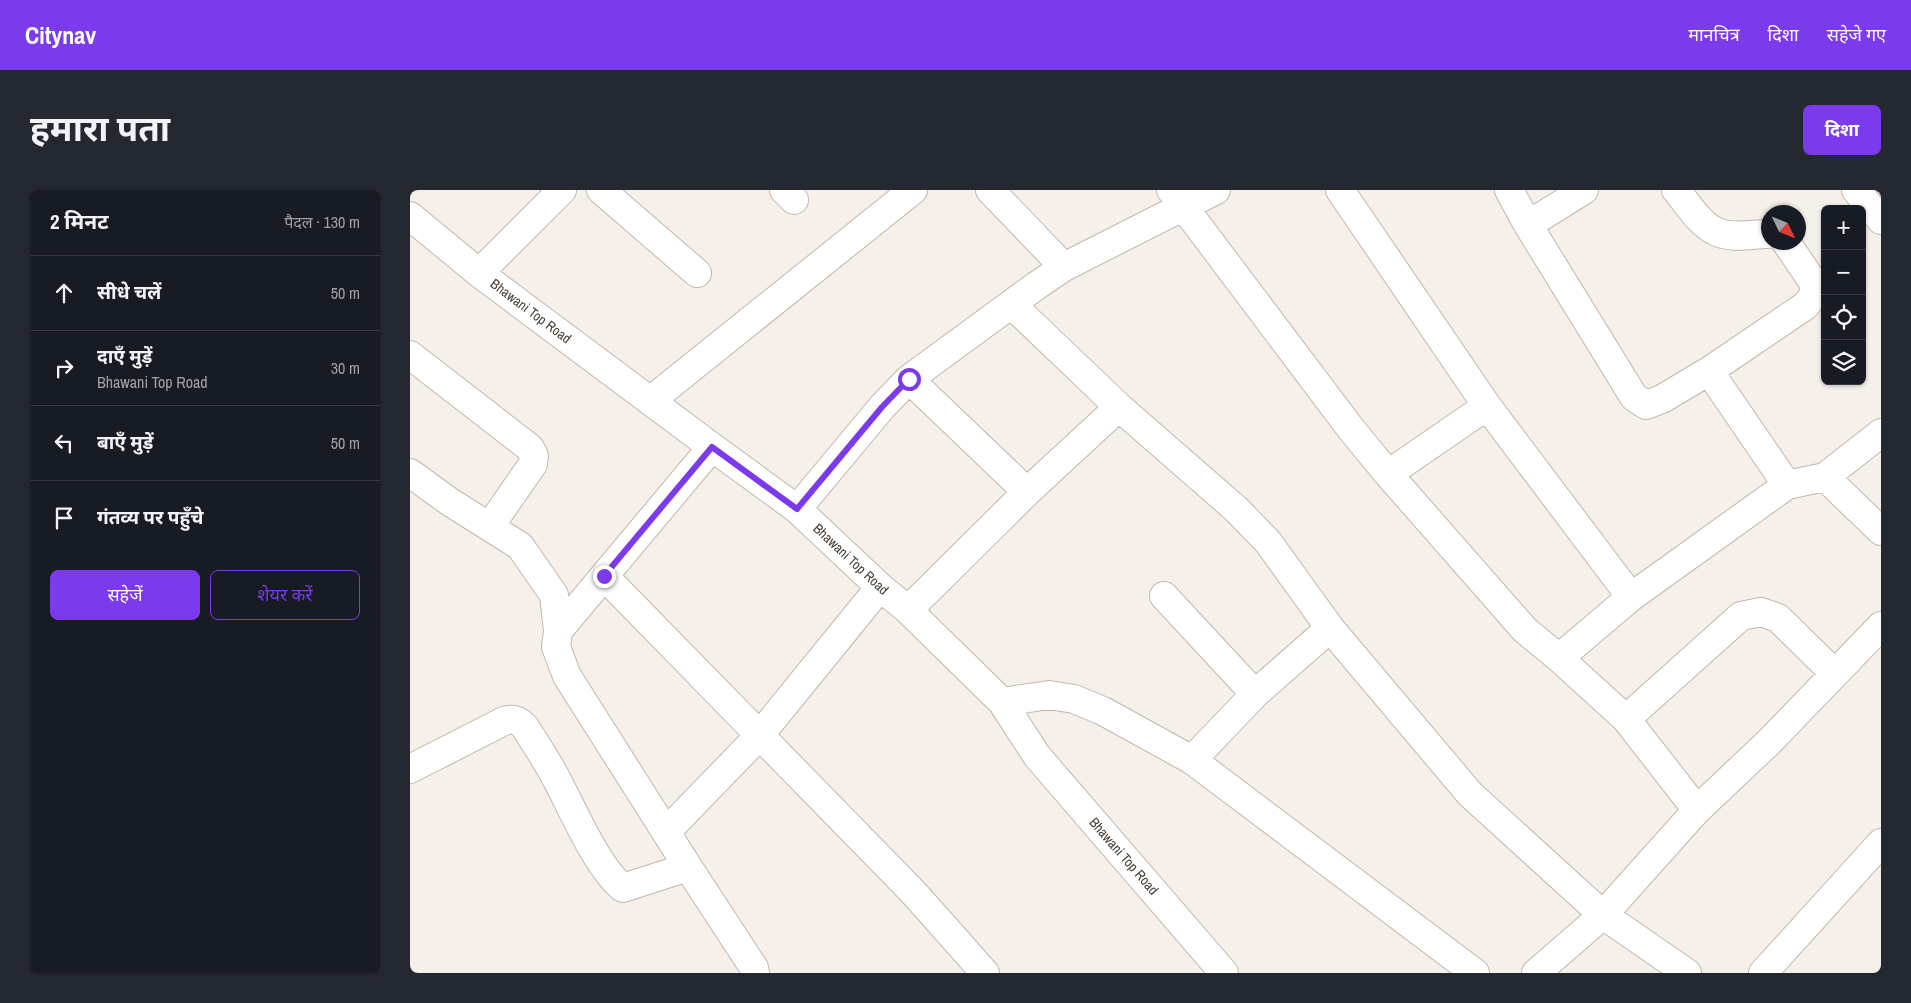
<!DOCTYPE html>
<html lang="hi">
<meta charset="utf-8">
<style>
:root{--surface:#171b24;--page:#242831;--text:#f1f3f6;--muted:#9ea1a6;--line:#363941;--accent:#7c3aed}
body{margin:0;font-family:"Archivo Narrow","Noto Sans Devanagari",sans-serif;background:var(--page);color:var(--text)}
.controls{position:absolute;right:15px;top:15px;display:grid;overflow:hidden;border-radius:8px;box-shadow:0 1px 4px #0004}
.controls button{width:45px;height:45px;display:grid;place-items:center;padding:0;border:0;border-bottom:1px solid var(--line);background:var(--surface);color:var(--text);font:25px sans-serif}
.compass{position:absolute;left:1351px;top:15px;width:45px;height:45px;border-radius:50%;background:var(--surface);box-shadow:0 1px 4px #0004;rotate:133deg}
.stop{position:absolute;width:15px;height:15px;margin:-11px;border:4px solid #7c3aed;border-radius:50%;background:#fff}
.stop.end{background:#7c3aed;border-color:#fff;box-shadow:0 1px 5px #0008}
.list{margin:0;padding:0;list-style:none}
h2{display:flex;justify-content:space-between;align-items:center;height:65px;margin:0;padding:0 20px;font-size:21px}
h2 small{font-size:16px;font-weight:400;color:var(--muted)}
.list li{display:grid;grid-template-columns:32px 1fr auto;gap:15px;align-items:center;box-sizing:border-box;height:75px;padding:0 20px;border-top:1px solid var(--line)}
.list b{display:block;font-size:19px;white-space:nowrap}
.list p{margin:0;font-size:16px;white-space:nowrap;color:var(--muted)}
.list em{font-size:16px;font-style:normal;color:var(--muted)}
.actions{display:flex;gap:10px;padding:15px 20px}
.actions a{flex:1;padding:11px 0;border:1px solid var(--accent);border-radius:8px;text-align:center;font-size:18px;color:var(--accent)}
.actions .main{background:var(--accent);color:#fff}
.icon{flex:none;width:28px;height:28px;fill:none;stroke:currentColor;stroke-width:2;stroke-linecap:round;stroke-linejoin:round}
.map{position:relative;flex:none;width:1471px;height:783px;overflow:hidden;border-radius:8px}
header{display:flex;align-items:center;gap:30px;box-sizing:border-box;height:70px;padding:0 25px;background:var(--accent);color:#fff}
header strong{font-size:24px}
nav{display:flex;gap:28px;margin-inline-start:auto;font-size:18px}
.intro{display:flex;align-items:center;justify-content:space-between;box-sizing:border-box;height:120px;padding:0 30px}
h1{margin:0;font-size:35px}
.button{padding:12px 22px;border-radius:8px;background:var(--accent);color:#fff;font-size:18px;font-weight:700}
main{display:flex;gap:30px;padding:0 30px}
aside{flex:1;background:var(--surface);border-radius:8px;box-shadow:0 1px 4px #0004}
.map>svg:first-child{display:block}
</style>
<header>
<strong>Citynav</strong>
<nav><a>मानचित्र</a><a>दिशा</a><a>सहेजे गए</a></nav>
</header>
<div class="intro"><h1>हमारा पता</h1><a class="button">दिशा</a></div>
<main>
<aside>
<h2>2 मिनट<small>पैदल · 130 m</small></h2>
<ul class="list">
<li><svg class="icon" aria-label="ahead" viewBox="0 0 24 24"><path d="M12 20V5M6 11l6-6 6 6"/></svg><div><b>सीधे चलें</b></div><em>50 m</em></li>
<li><svg class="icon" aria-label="right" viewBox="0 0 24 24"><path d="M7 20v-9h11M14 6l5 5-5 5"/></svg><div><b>दाएँ मुड़ें</b><p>Bhawani Top Road</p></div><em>30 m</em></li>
<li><svg class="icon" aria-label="left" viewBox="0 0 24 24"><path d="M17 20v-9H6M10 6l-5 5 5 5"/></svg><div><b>बाएँ मुड़ें</b></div><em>50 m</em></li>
<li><svg class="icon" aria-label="arrive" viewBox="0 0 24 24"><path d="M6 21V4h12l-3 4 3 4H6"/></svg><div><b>गंतव्य पर पहुँचे</b></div></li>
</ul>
<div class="actions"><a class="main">सहेजें</a><a>शेयर करें</a></div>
</aside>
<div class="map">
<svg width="1471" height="783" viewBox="0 0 1471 783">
<rect width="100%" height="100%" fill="#f6f0ea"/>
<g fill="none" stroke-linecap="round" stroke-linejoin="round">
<defs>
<path id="minor" d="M 191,0 L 287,83
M 374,0 L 384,10
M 580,0 L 654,77
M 761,0 L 941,239 L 978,284 L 1115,440 L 1149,468 L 1216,529 L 1287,620
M 930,0 L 1077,216 L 1221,407
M 1099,0 L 1118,35 L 1224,207 L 1236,215 L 1252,209 L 1299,181 L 1377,295 L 1415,287 L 1471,341
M 1266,0 C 1278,14 1290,35 1307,42 C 1322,49 1343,44 1358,44
M 1446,0 L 1471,30
M 0,26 L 69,83 L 302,257 L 387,319 L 470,397 L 498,420 L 592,512 L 627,566 L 814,783
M 1118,35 L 1174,0
M 69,83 L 152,0
M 601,114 L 709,217 L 826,319 L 858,352 L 920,438 L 1060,604 L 1193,725 L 1277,783
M 0,165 L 120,258 L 124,266 L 123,274 L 80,336
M 1299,181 L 1395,116 L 1405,104 L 1403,92 L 1376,52
M 499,189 L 617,302
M 240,211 L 503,0
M 0,283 L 40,312 L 110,356 L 144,405 L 148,441 L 146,457 L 157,486 L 278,677 L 344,778 L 345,783
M 978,284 L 1077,216
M 1415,287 L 1471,243
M 387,319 L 472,217 L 499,189 L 626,96 L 654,77 L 806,0
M 194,386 L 503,702 L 575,783
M 754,406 L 845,504
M 498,420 L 617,302 L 709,217
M 148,441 L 302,257
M 1149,468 L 1221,407 L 1377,295
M 592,512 L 639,505 L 664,509 L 693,521 L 782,570 L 1065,783
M 1216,529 L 1331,426 L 1351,422 L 1368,428 L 1424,483
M 782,570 L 845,504 L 920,438
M 0,579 L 94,531 C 104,528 108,530 115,537 C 126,555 138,572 147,590 C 163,620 188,679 213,698 L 278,677
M 256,642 L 349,546 L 470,397
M 1126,783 L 1193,725 L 1287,620 L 1359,552 L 1471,436
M 1353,783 L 1471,653"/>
</defs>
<use href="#minor" stroke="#c3b6ac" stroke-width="30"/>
<use href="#minor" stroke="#fff" stroke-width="28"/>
</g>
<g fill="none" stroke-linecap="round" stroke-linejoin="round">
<path stroke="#7c3aed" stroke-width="6" d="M 194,386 L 302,257 L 387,319 L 472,217 L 499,189"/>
</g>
<g text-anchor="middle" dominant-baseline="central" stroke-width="5" stroke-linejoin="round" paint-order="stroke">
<g font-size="14" fill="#4b4037" stroke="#fff">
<text transform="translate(121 121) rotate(37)">Bhawani Top Road</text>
<text transform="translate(441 369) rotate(43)">Bhawani Top Road</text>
<text transform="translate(714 666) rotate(49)">Bhawani Top Road</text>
</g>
</g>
</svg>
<div class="controls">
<button>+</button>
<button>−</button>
<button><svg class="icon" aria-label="locate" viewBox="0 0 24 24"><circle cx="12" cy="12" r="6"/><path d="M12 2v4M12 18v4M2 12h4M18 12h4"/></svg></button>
<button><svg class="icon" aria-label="layers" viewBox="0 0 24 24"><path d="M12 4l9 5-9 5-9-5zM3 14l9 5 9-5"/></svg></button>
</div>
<svg class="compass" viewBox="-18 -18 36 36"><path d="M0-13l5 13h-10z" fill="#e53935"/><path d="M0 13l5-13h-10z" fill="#9ea1a6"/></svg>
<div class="stop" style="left:499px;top:189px"></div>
<div class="stop end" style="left:194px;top:386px"></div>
</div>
</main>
